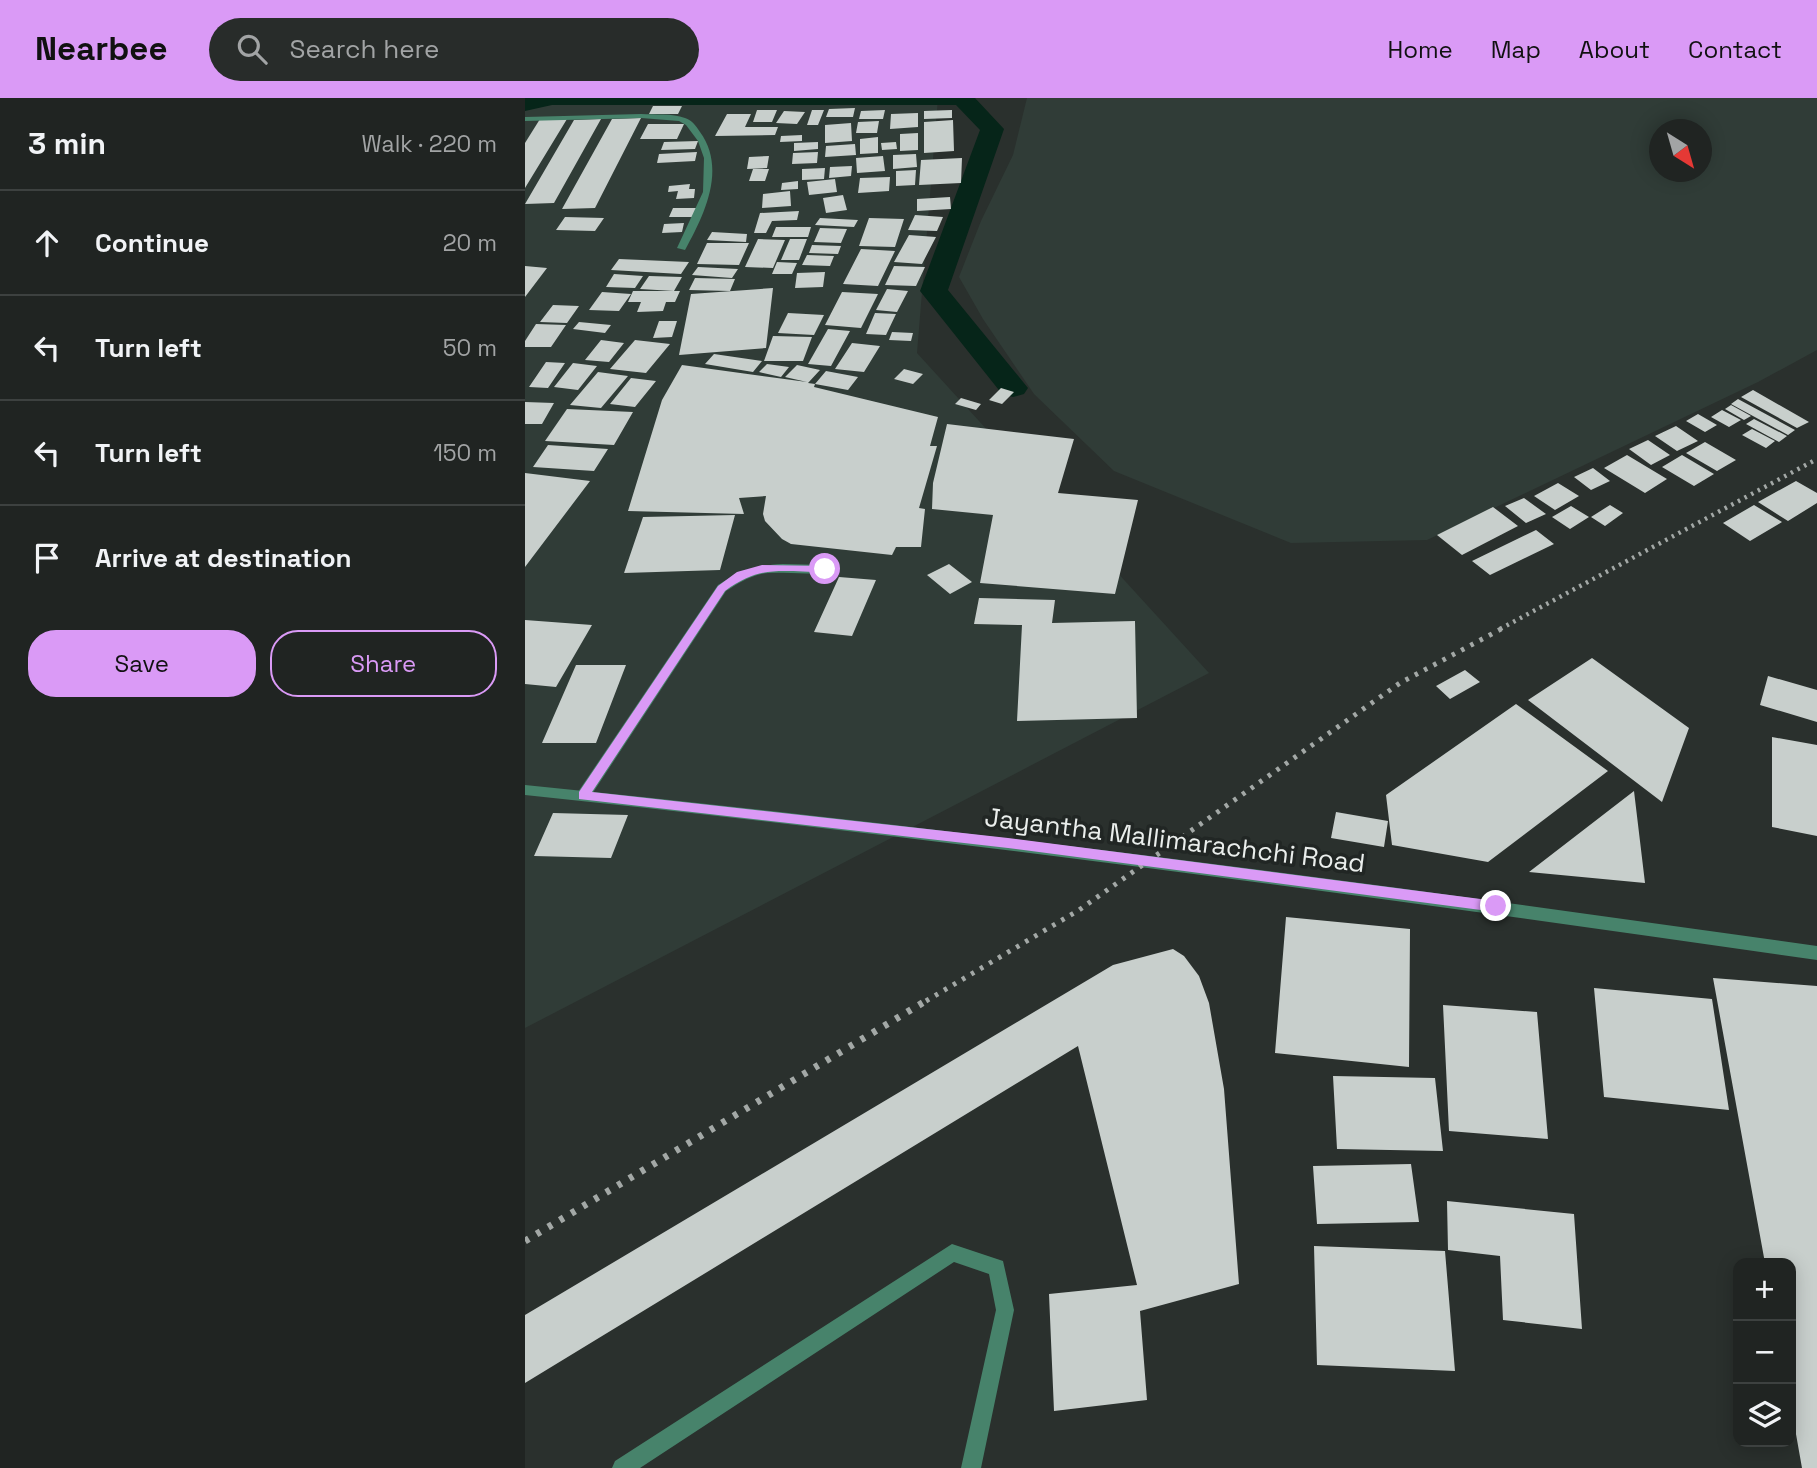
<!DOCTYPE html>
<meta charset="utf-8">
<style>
:root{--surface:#202422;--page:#282c2a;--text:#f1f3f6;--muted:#a2a4a5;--line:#3d4140;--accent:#da9af6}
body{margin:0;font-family:"Space Grotesk",sans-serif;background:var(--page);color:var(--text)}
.controls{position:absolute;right:21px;bottom:21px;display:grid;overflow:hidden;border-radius:14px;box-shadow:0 4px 18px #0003}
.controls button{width:63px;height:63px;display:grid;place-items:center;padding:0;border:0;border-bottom:2px solid var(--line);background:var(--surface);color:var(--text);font:35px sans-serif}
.compass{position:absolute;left:1124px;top:21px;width:63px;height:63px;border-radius:50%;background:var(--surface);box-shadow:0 4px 18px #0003;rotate:143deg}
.stop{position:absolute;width:21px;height:21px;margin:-16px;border:5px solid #da9af6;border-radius:50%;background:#fff}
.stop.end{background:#da9af6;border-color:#fff;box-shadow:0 2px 7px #0008}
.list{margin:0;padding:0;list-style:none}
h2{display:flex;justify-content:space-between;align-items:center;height:91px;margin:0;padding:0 28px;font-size:30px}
h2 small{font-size:23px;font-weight:400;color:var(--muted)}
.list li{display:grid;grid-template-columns:46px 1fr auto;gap:21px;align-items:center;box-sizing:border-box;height:105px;padding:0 28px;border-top:2px solid var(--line)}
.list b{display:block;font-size:26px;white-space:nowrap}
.list em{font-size:23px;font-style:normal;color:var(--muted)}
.actions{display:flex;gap:14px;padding:21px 28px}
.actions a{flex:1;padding:16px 0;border:2px solid var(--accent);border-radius:28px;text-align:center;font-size:24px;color:var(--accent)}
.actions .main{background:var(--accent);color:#111}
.icon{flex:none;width:38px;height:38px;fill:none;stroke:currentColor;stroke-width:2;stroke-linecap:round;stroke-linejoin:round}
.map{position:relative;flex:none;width:1292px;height:1370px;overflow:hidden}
header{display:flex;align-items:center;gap:42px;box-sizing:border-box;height:98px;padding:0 35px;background:var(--accent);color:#111}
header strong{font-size:33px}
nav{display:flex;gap:38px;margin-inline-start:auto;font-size:24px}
.search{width:490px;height:63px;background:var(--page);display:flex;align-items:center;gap:18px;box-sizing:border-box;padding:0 24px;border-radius:38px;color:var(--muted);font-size:26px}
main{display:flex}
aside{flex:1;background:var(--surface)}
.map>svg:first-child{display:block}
</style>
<header>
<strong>Nearbee</strong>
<div class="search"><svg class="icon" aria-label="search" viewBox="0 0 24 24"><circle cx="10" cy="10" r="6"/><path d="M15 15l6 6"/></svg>Search here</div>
<nav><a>Home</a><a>Map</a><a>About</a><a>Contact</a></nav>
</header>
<main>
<aside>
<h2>3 min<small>Walk · 220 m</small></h2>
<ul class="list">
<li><svg class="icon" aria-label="ahead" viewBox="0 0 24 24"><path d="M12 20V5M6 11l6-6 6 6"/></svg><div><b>Continue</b></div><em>20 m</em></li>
<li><svg class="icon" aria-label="left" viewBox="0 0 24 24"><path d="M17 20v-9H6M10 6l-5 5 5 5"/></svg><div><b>Turn left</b></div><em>50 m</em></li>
<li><svg class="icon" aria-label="left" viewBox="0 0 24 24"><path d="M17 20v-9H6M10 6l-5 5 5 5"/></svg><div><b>Turn left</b></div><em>150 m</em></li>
<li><svg class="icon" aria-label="arrive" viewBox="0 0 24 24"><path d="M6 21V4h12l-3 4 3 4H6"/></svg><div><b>Arrive at destination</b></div></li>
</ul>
<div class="actions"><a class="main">Save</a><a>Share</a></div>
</aside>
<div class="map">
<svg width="1292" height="1370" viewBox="0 0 1292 1370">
<rect width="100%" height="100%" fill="#2a302d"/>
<path fill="#303c37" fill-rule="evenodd" d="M 209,0 L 413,0 L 392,255 L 684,575 L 0,930 L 0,5 Z
M 502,0 L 1292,0 L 1292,252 L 1233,284 L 902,442 L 766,445 L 589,373 L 509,296 L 458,221 L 434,179 L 456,123 L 488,57 ZM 1134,32 L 1176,32 L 1176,74 L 1134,74 Z"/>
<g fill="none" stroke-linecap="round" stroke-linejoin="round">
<path fill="#062519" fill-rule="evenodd" d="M 0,0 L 450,0 L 479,31 L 423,192 L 503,290 L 499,296 L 488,299 L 477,296 L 395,193 L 455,32 L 431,7 L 27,7 L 0,13 Z"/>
</g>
<path fill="#c8cfcc" d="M 128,8 L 157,8 L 153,16 L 124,16 Z
M 330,10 L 328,19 L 301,19 L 304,11 Z
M 232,12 L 252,12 L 247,24 L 228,24 Z
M 287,12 L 299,12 L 293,27 L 282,27 Z
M 360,12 L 358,21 L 334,21 L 336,13 Z
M 427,12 L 427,20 L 399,21 L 399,13 Z
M 259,13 L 280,14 L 272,26 L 251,25 Z
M 393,15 L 393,29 L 365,31 L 366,16 Z
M 202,16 L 226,16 L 220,29 L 253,29 L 250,37 L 190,38 Z
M 116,20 L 70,110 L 37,111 L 87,21 Z
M 15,21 L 42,21 L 0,90 L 0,45 Z
M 76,21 L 29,105 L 0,106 L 49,22 Z
M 428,22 L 429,53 L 399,55 L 399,24 Z
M 354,23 L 352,35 L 331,35 L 333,24 Z
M 326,25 L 327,43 L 300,45 L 300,27 Z
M 123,26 L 159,26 L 152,41 L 115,41 Z
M 393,35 L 393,52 L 375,53 L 375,36 Z
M 277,37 L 277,43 L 255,44 L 256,38 Z
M 353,39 L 353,55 L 335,56 L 335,41 Z
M 173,43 L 170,51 L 136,52 L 139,44 Z
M 293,44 L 293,51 L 269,53 L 269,45 Z
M 371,44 L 372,51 L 357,52 L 356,45 Z
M 330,46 L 331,57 L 300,59 L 301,48 Z
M 172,54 L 170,63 L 132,65 L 134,56 Z
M 293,54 L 292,65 L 267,66 L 268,55 Z
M 391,56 L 392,69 L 368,71 L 368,57 Z
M 244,58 L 242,70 L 222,71 L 224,59 Z
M 358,58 L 360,73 L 332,75 L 331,60 Z
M 437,60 L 436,85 L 394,87 L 396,62 Z
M 327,68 L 326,78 L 304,80 L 305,69 Z
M 300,70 L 299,81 L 277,82 L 277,71 Z
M 228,71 L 244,71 L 240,83 L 224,83 Z
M 391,72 L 390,87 L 371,88 L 371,73 Z
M 365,79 L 364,93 L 333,95 L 335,80 Z
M 310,81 L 312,94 L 284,97 L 282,84 Z
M 273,83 L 273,91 L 256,92 L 257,85 Z
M 165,86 L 164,91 L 170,91 L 169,100 L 151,101 L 153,93 L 143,94 L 144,88 Z
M 265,93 L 266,108 L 237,110 L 238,96 Z
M 318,97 L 322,112 L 301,115 L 298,100 Z
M 425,99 L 426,111 L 392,113 L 392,101 Z
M 148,110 L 172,110 L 169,119 L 144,119 Z
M 274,113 L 272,122 L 247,123 L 241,135 L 229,135 L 235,115 Z
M 390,117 L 418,119 L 412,133 L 383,132 Z
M 40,119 L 79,120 L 70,133 L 31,132 Z
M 295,120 L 333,122 L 329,129 L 290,127 Z
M 344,120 L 379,121 L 370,149 L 334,148 Z
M 159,125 L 157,134 L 137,135 L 139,126 Z
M 251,129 L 286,129 L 283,139 L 247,139 Z
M 295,130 L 322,131 L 316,145 L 289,144 Z
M 187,134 L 222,136 L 221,144 L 182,142 Z
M 384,137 L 411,139 L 397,166 L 369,164 Z
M 233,141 L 260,142 L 248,170 L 220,169 Z
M 265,141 L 282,141 L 274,162 L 256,162 Z
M 182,145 L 224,145 L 214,167 L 172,166 Z
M 287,147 L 316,148 L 313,156 L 284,155 Z
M 336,151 L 370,153 L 353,188 L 318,186 Z
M 282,157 L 309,158 L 305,168 L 277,167 Z
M 94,161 L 164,164 L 156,176 L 86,172 Z
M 252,164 L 272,165 L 267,176 L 247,176 Z
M 0,168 L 22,170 L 0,199 Z
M 369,168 L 400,169 L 391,188 L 360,187 Z
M 173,169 L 213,171 L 207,180 L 167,177 Z
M 300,174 L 298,189 L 270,190 L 272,175 Z
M 89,176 L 118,178 L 110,190 L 81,189 Z
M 124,178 L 157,179 L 149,193 L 115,191 Z
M 170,180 L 210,181 L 205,193 L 164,192 Z
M 248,190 L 241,250 L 154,257 L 166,196 Z
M 362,191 L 383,193 L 372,214 L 351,212 Z
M 108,193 L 155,193 L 150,204 L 141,204 L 138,213 L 112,214 L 116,204 L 103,204 Z
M 77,194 L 106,196 L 94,213 L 64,212 Z
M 317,194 L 353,196 L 336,230 L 300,227 Z
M 28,207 L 54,208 L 42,225 L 15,224 Z
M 263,215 L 299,217 L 289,237 L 253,235 Z
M 350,215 L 371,216 L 361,237 L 341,236 Z
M 134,223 L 152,223 L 147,239 L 128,240 Z
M 54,224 L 86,227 L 80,235 L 48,231 Z
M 11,226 L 41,227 L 26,249 L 0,249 L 0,243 Z
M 303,231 L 325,233 L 306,268 L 283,266 Z
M 367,234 L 388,235 L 386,243 L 364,242 Z
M 248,238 L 287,239 L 278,263 L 239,263 Z
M 76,242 L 99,245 L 84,264 L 60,262 Z
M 110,242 L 145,246 L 121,275 L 85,271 Z
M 327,245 L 355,248 L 339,274 L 310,271 Z
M 189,256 L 237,263 L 228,274 L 180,266 Z
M 21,264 L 40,265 L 23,290 L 4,289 Z
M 48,265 L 72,268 L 53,292 L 29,289 Z
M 242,266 L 264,269 L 256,279 L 234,274 Z
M 157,267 L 282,284 L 260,279 L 272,267 L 295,272 L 283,285 L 290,286 L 289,289 L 413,319 L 405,348 L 412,348 L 394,410 L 400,411 L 396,449 L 371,449 L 367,457 L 266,446 L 257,441 L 240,423 L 238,416 L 241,398 L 214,400 L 219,416 L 103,413 L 137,302 Z
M 379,271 L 398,276 L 388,286 L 369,281 Z
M 301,273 L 333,279 L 323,292 L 290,286 Z
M 73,274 L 103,278 L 76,310 L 45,307 Z
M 106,280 L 131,283 L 110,309 L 85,306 Z
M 476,290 L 489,294 L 477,306 L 464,302 Z
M 1228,292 L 1284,324 L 1272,330 L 1216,299 Z
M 436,300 L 456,306 L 451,312 L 430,306 Z
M 1213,301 L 1270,332 L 1263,337 L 1206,306 Z
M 0,304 L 29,305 L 17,326 L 0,326 Z
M 1206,307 L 1226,318 L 1219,322 L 1200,311 Z
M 42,311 L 108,314 L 89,347 L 20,343 Z
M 1197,312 L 1216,322 L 1204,329 L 1186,319 Z
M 1173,316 L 1192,327 L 1180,334 L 1161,323 Z
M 1229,321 L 1262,338 L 1254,344 L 1221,326 Z
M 422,326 L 549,341 L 533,395 L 613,402 L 590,496 L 455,485 L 468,417 L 407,411 L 408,385 Z
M 1151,328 L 1173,343 L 1152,353 L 1130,338 Z
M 1227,331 L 1250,343 L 1241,350 L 1217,337 Z
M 1123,342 L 1145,357 L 1126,367 L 1104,351 Z
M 1180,344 L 1211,362 L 1192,373 L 1161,355 Z
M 23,347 L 83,351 L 69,373 L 8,369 Z
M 1102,357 L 1142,381 L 1120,395 L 1079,370 Z
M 1157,357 L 1189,376 L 1169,388 L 1137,369 Z
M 1068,370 L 1085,383 L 1066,392 L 1049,379 Z
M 0,375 L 65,383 L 0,469 Z
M 1271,383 L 1292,395 L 1292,405 L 1263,423 L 1233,404 Z
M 1033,385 L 1054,398 L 1030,412 L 1009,398 Z
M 999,400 L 1021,416 L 1001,425 L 980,408 Z
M 1085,407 L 1098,415 L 1080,428 L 1066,419 Z
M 1229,407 L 1257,424 L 1225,443 L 1198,425 Z
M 1046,408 L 1064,419 L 1045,431 L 1027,419 Z
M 968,409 L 993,428 L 937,457 L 912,437 Z
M 210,417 L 195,472 L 99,475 L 118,419 Z
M 1011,432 L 1029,446 L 965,477 L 947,463 Z
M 424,466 L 447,484 L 425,496 L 402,477 Z
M 314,479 L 351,482 L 327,538 L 289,534 Z
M 454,500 L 530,502 L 527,525 L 610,523 L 612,620 L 492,623 L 497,527 L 449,526 Z
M 0,522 L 67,527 L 31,589 L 0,586 Z
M 1067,560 L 1164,630 L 1137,704 L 1003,602 Z
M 51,567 L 101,567 L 71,645 L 17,645 Z
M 940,572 L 955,584 L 925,601 L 911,588 Z
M 1243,578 L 1292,592 L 1292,624 L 1235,607 Z
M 991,606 L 1083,673 L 963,764 L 867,747 L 861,697 Z
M 1247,639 L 1292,647 L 1292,738 L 1247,729 Z
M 1109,693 L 1120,785 L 1004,774 Z
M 811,714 L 863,723 L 859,749 L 806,740 Z
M 28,715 L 103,717 L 86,760 L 9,758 Z
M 761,819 L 885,831 L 884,969 L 750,955 Z
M 648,851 L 659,858 L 674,878 L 684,905 L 699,991 L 714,1186 L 615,1213 L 622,1302 L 529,1313 L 524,1196 L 612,1187 L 553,948 L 0,1285 L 0,1217 L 588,867 Z
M 1188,880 L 1292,888 L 1292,1370 L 1277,1370 L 1266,1308 L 1266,1165 L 1240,1165 Z
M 1069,890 L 1187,901 L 1204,1012 L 1079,999 Z
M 918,907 L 1012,914 L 1023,1041 L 924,1033 Z
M 808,978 L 910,980 L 918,1053 L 812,1051 Z
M 886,1066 L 894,1124 L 792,1126 L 788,1068 Z
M 922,1103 L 1049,1116 L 1057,1231 L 978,1222 L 975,1158 L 923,1152 Z
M 789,1148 L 920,1153 L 930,1273 L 792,1267 Z"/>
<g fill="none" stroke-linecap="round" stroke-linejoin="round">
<path fill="#47836b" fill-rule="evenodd" d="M 116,16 C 130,17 147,15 160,20 C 167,22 171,28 175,34 C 202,71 179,117 160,152 L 152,150 L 178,94 L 179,60 L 173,43 L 161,27 L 154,23 L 116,20 L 0,23 L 0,19 Z
M 258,466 L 300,467 L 306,471 C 296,480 253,472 236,476 C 223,479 212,486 201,493 L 63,702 L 53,702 L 51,698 L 53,694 L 193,487 C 214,474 233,467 258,466 Z
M 427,1146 L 478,1163 L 489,1212 L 456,1370 L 436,1370 L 471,1212 L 464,1176 L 429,1164 L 115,1370 L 87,1370 L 90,1363 Z"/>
<path fill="#47836b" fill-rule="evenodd" d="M 0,687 C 432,730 862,787 1292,848 L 1292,862 C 862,800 432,742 0,697 Z"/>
<path stroke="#a3a8a6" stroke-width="4.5" stroke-dasharray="2.5 5" stroke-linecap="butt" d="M 975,531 L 1292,361"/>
<path stroke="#a3a8a6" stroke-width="5" stroke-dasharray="3.5 7" stroke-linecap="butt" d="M 401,903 L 554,812 L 875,585 L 978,530"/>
<path stroke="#a3a8a6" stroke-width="7" stroke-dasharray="4.5 9" stroke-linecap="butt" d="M 0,1143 L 404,901"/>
</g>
<path fill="#da9af6" d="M 237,467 L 300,468 L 305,471 L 300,474 C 257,474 237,466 200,493 L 67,694 L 483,740 L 971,803 L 977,808 L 971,814 L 483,750 L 54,701 L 54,694 L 193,488 L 212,474 Z"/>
<g text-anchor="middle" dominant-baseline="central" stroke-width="7" stroke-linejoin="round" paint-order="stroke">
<g font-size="26" fill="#eaeeec" stroke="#212624">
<text transform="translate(650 742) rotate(7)">Jayantha Mallimarachchi Road</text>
</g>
</g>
</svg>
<div class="controls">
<button>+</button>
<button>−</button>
<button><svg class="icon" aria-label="layers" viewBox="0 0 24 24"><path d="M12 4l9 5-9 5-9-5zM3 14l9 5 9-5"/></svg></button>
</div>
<svg class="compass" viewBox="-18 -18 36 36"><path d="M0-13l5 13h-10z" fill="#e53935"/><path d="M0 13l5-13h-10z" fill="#a2a4a5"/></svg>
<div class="stop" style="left:300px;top:471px"></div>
<div class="stop end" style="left:971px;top:808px"></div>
</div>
</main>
